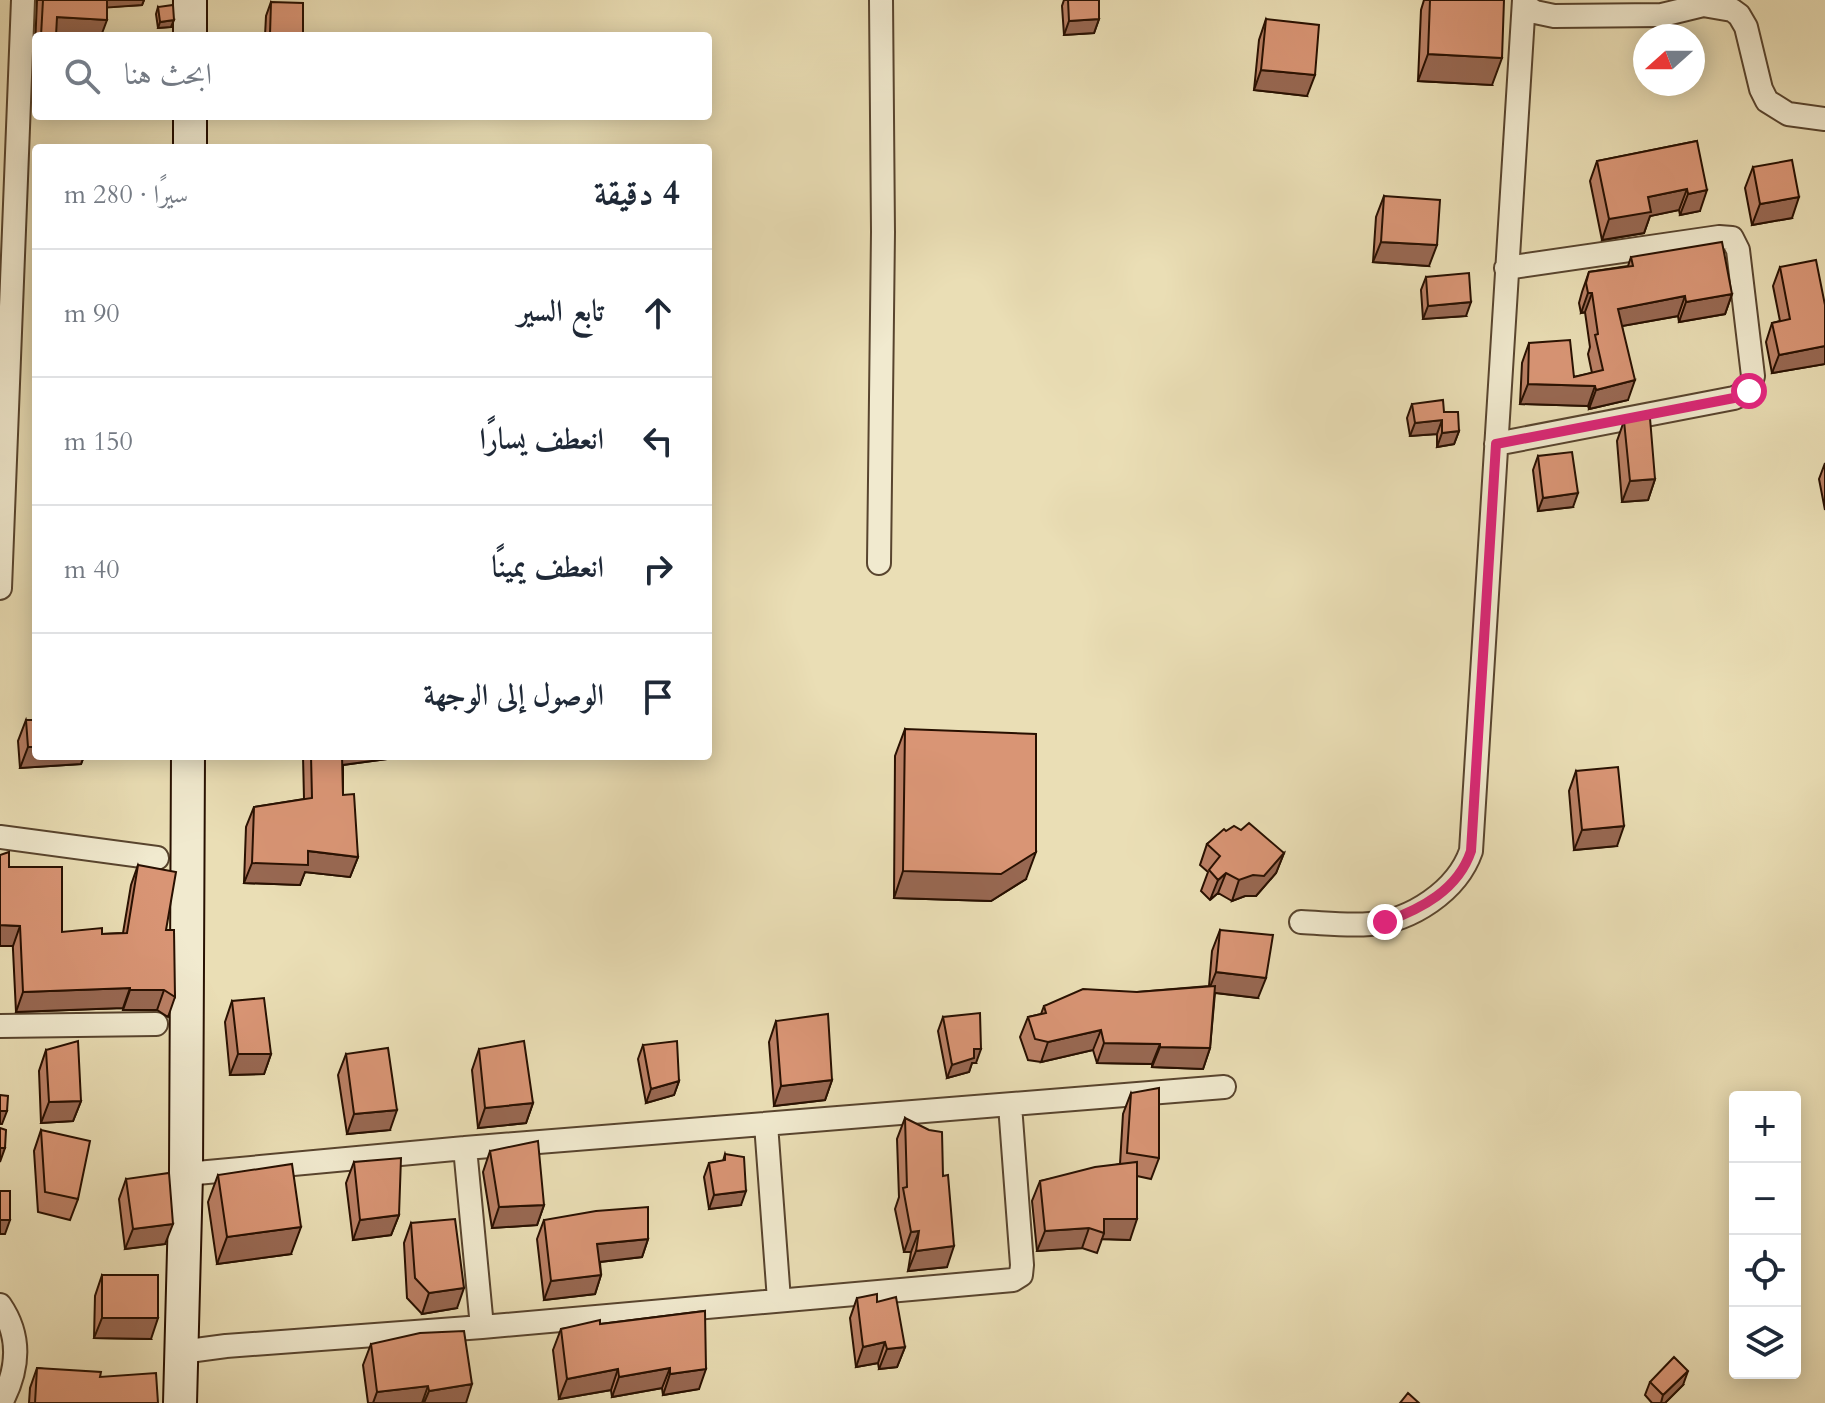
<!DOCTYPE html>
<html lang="ar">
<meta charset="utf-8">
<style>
:root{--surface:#fff;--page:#f2f2f3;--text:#1f2937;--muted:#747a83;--line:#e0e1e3}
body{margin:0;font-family:Cardo,Amiri,serif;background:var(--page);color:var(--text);direction:rtl}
.controls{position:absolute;right:24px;bottom:24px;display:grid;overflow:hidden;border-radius:8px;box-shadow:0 4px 20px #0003}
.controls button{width:72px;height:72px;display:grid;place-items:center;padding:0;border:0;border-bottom:2px solid var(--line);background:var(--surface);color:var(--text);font:40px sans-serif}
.compass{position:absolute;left:1633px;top:24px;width:72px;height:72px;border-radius:50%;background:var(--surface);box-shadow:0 4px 20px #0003;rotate:249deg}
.stop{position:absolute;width:24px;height:24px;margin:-18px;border:6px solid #db2777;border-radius:50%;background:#fff}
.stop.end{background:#db2777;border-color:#fff;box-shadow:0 2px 8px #0008}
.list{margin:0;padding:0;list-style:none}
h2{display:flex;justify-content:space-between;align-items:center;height:104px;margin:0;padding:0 32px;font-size:34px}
h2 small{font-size:26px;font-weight:400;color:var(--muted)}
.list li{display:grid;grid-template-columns:52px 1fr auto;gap:24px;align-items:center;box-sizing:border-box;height:128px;padding:0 32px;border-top:2px solid var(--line)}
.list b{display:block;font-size:30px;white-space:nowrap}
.list em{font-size:26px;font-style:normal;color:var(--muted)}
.icon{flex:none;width:44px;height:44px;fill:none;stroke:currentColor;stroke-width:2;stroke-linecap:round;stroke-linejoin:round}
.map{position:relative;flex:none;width:1825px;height:1403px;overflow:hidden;direction:ltr}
.search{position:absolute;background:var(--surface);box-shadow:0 4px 20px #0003;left:32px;top:32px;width:680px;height:88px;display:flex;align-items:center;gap:20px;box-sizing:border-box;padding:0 28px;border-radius:8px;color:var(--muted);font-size:30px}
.panel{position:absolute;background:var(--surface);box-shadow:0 4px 20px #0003;left:32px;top:144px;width:680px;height:616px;border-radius:8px;direction:rtl}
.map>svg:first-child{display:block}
</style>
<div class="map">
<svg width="1825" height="1403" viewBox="0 0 1825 1403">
<rect width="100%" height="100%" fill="#eadeb5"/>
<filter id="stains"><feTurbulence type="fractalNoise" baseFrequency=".0025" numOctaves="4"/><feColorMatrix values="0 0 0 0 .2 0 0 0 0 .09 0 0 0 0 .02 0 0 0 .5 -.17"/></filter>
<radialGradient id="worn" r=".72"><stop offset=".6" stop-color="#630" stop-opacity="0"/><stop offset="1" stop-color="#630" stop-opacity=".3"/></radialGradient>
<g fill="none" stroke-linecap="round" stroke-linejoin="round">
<defs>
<path id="street" d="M 1524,5 L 1535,12 L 1554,16 L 1662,15 L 1703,5 L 1732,10 L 1739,15 L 1746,27 L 1761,89 L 1767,101 L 1788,114 L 1825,119
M 1496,444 L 1734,398 L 1749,391 L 1753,376 L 1738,250 L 1732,238 L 1719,237 L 1506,268
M 879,563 L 883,232 L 881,0
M 0,588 L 23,0
M 0,837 L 157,858
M 1301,922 C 1324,923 1347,926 1370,924 C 1411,921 1457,891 1471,851 L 1524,0
M 0,1026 L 156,1024
M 766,1124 L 779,1300
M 465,1148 L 482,1327
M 186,1174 L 465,1148 L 1224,1087
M 0,1305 C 22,1337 18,1371 1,1403
M 181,1352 L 226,1346 L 482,1327 L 1013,1280 L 1021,1275 L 1022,1265 L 1010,1105"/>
<path id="secondary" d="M 190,36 L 190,0
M 190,148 L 190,116
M 180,1403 L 186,1174 L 188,756"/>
</defs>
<use href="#street" stroke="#58442e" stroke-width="26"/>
<use href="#secondary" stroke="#281001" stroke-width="36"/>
<use href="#street" stroke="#f1eacf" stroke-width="22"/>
<use href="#secondary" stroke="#f1eacf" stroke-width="32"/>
</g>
<path fill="#bb8065" stroke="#281001" stroke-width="2" d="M 37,0 L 144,0 L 142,5 L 107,7 L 101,36 L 36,36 L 36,72 L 34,71 Z
M 1064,0 L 1068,0 L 1099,19 L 1094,33 L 1064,35 L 1062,6 Z
M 1424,0 L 1430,0 L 1492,85 L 1418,81 L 1421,10 Z
M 271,2 L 302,36 L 265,36 L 266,16 Z
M 158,7 L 171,27 L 158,28 L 156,14 Z
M 1266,19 L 1307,96 L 1254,90 L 1259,40 Z
M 1697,141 L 1700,211 L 1680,215 L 1679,210 L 1650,216 L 1644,233 L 1602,240 L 1590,181 L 1597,161 Z
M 1753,167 L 1792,218 L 1752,225 L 1745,188 Z
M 1384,196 L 1429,266 L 1373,262 L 1376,217 Z
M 1631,257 L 1732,294 L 1725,314 L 1679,322 L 1678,316 L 1622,326 L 1628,400 L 1589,409 L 1588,406 L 1520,404 L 1522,363 L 1529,343 L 1574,377 L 1592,373 L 1588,354 L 1590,347 L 1585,312 L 1581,313 L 1579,303 L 1582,292 L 1589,272 L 1628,266 Z
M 1780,267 L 1825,305 L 1825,364 L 1772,373 L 1766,342 L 1772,323 L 1780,321 L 1773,286 Z
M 1426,277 L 1466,316 L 1423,319 L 1421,290 Z
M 1412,404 L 1444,412 L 1459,431 L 1454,444 L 1437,447 L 1437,434 L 1410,436 L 1407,418 Z
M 1624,421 L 1655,479 L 1648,500 L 1622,502 L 1617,441 Z
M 1538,456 L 1573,507 L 1538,511 L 1533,470 Z
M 1825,463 L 1825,510 L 1819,479 Z
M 26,720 L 36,756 L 84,756 L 81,764 L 20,768 L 18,741 Z
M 905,729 L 1026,879 L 991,901 L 894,898 L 895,756 Z
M 303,756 L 395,756 L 394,758 L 343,765 L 343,795 L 358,857 L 350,877 L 305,872 L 300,885 L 244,883 L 246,827 L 254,807 L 304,799 Z
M 1576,771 L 1617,846 L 1574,850 L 1569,791 Z
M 1226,831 L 1284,853 L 1276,873 L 1256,896 L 1245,896 L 1232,901 L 1218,893 L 1210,900 L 1201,891 L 1208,872 L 1200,865 L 1207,844 Z
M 138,865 L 166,930 L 175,997 L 168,1017 L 157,1010 L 123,1010 L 123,1008 L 16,1012 L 9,867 L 62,932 L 102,934 L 123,933 L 131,885 Z
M 1220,930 L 1258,998 L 1215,993 L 1210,1048 L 1203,1069 L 1152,1067 L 1152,1064 L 1097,1063 L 1093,1050 L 1041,1062 L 1028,1060 L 1020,1037 L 1028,1017 L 1041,1014 L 1044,1006 L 1137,992 L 1209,986 L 1212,951 Z
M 232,1001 L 271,1054 L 264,1074 L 230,1075 L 225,1022 Z
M 943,1017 L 976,1063 L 972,1063 L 969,1072 L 947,1078 L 938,1031 Z
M 776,1021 L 832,1080 L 825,1100 L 774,1106 L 769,1042 Z
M 643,1045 L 679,1081 L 674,1095 L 646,1103 L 638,1059 Z
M 479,1049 L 533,1103 L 526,1123 L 478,1128 L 472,1070 Z
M 46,1050 L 81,1101 L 73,1121 L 41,1123 L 39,1071 Z
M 346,1054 L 390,1130 L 347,1134 L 338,1075 Z
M 1131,1093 L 1159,1158 L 1151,1179 L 1137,1176 L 1130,1240 L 1102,1239 L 1097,1253 L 1082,1248 L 1037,1251 L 1032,1201 L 1040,1181 L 1120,1164 L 1123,1114 Z
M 905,1118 L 943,1176 L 947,1267 L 908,1271 L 911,1252 L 904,1252 L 895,1209 L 899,1197 L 897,1139 Z
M 41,1130 L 78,1199 L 70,1220 L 38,1212 L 34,1151 Z
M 490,1151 L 544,1205 L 537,1225 L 492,1228 L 483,1172 Z
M 725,1154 L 741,1205 L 709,1209 L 704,1177 L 709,1163 L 723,1161 Z
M 354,1162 L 399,1215 L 391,1235 L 353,1240 L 346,1183 Z
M 218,1175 L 291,1254 L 217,1264 L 208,1202 Z
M 126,1179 L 165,1244 L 125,1249 L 119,1199 Z
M 544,1220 L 648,1239 L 642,1257 L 600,1262 L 601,1275 L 595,1294 L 544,1300 L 537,1239 Z
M 411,1223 L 457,1308 L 422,1314 L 407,1298 L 404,1243 Z
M 102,1275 L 151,1339 L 94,1338 L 95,1296 Z
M 857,1298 L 877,1302 L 905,1347 L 897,1367 L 879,1369 L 878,1363 L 856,1367 L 850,1318 Z
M 705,1311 L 699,1389 L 663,1395 L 662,1388 L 612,1397 L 611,1390 L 559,1399 L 553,1350 L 561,1329 Z
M 371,1344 L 466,1403 L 368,1403 L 363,1365 Z
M 37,1368 L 100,1377 L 158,1403 L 29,1403 L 30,1388 Z
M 1650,1382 L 1683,1385 L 1665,1403 L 1652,1403 L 1645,1395 Z"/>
<path fill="#986852" stroke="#281001" stroke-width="2" d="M 104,0 L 144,0 L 142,5 L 101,8 Z
M 57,17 L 107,20 L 101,36 L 51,35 Z
M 1099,19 L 1094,33 L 1064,35 L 1069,21 Z
M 174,20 L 171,27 L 158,28 L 160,22 Z
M 270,34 L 303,34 L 302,36 L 269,36 Z
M 1428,54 L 1502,58 L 1492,85 L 1418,81 Z
M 1261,70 L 1315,75 L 1307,96 L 1254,90 Z
M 1687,189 L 1679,210 L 1650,216 L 1644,233 L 1602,240 L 1609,219 L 1648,197 Z
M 1707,190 L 1700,211 L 1680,215 L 1688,194 Z
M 1799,197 L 1792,218 L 1752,225 L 1760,204 Z
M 1381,242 L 1437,245 L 1429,266 L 1373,262 Z
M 1588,293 L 1592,293 L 1585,312 L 1581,313 Z
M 1732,294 L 1725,314 L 1679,322 L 1686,302 Z
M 1685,296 L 1678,316 L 1611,328 L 1618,309 Z
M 1471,302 L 1466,316 L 1423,319 L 1428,306 Z
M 1825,346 L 1825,364 L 1772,373 L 1779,355 Z
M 1635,380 L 1628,400 L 1589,409 L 1596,390 Z
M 1528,384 L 1595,386 L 1588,406 L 1520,404 Z
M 1442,420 L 1437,434 L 1410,436 L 1415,423 Z
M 1459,431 L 1454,444 L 1437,447 L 1442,433 Z
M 1655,479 L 1648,500 L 1622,502 L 1630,481 Z
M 1578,493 L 1573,507 L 1538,511 L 1543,498 Z
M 28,747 L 36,747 L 36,756 L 84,756 L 81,764 L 20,768 Z
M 338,756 L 395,756 L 394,758 L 335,766 Z
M 1624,826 L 1617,846 L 1574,850 L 1582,830 Z
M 308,851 L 358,857 L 350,877 L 305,872 L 300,885 L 244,883 L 252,863 Z
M 1036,852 L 1026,879 L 991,901 L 894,898 L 903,871 Z
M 1284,853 L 1276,873 L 1256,896 L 1245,896 L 1232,901 L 1239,880 Z
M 1226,873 L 1218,893 L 1210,900 L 1218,880 Z
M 0,925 L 20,926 L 13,946 L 0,946 Z
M 1216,972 L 1266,978 L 1258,998 L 1208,992 Z
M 130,988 L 123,1008 L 16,1012 L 23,992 Z
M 130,990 L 164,990 L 157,1010 L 123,1010 Z
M 1101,1030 L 1093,1050 L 1041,1062 L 1048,1042 Z
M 1104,1043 L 1160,1044 L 1152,1064 L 1097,1063 Z
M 1160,1047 L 1210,1048 L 1203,1069 L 1152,1067 Z
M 974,1049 L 981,1049 L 976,1063 L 972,1063 L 969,1072 L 947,1078 L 952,1065 Z
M 238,1054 L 271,1054 L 264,1074 L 230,1075 Z
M 832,1080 L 825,1100 L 774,1106 L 781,1086 Z
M 679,1081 L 674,1095 L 646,1103 L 651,1089 Z
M 81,1101 L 73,1121 L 41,1123 L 49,1102 Z
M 533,1103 L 526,1123 L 478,1128 L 485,1108 Z
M 397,1110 L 390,1130 L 347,1134 L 354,1114 Z
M 0,1111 L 7,1111 L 2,1124 L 0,1124 Z
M 0,1148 L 5,1148 L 0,1162 Z
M 746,1191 L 741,1205 L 709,1209 L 714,1195 Z
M 544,1205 L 537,1225 L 492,1228 L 499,1207 Z
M 399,1215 L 391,1235 L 353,1240 L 360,1220 Z
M 1104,1219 L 1137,1219 L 1130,1240 L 1102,1239 L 1104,1233 Z
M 0,1220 L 10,1220 L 5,1234 L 0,1234 Z
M 173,1224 L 165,1244 L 125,1249 L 133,1229 Z
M 301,1227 L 291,1254 L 217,1264 L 227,1237 Z
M 1089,1228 L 1082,1248 L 1037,1251 L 1045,1231 Z
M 919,1231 L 911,1252 L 904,1252 L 911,1232 Z
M 648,1239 L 642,1257 L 590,1263 L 597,1244 Z
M 954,1246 L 947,1267 L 908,1271 L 916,1251 Z
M 601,1275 L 595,1294 L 544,1300 L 551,1281 Z
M 464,1288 L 457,1308 L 422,1314 L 429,1293 Z
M 102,1318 L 158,1318 L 151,1339 L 94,1338 Z
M 885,1342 L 878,1363 L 856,1367 L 863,1347 Z
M 905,1347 L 897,1367 L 879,1369 L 887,1349 Z
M 670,1368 L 662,1388 L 612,1397 L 619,1377 Z
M 618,1369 L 611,1390 L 559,1399 L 567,1379 Z
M 706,1369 L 699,1389 L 663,1395 L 670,1374 Z
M 1688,1371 L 1683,1385 L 1665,1403 L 1661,1403 L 1663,1395 Z
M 472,1384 L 466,1403 L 424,1403 L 429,1391 Z
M 428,1386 L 422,1403 L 373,1403 L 377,1392 Z"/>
<path fill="#d99575" stroke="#281001" stroke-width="2" d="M 43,0 L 107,0 L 107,20 L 57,17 L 56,36 L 41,36 Z
M 1068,0 L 1099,0 L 1099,19 L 1069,21 Z
M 1430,0 L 1504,0 L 1502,58 L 1428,54 Z
M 271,2 L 303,3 L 303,34 L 270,34 Z
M 173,5 L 174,20 L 160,22 L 158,7 Z
M 1266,19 L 1319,25 L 1315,75 L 1261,70 Z
M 1697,141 L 1707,190 L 1688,194 L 1687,189 L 1648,197 L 1651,212 L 1609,219 L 1597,161 Z
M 1792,160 L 1799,197 L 1760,204 L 1753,167 Z
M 1384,196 L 1440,200 L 1437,245 L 1381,242 Z
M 1722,242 L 1732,294 L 1686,302 L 1685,296 L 1618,309 L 1635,380 L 1596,390 L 1595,386 L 1528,384 L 1529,343 L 1570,340 L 1574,377 L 1603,370 L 1595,335 L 1598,334 L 1592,293 L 1588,293 L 1586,283 L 1589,272 L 1633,266 L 1631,257 Z
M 1816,260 L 1825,305 L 1825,346 L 1779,355 L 1772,323 L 1790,319 L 1780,267 Z
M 1469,273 L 1471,302 L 1428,306 L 1426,277 Z
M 1443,400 L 1444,412 L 1458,412 L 1459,431 L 1442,433 L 1442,420 L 1415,423 L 1412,404 Z
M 1650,418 L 1655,479 L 1630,481 L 1624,421 Z
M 1572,452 L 1578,493 L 1543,498 L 1538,456 Z
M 26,720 L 36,720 L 36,747 L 28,747 Z
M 905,729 L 1036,734 L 1036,852 L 1001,874 L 903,871 Z
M 311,756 L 342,756 L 343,795 L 354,794 L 358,857 L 308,851 L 308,865 L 252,863 L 254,807 L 312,798 Z
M 1618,767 L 1624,826 L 1582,830 L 1576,771 Z
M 1249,823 L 1284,853 L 1264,876 L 1253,875 L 1239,880 L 1226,873 L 1218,880 L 1209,870 L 1220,856 L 1207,844 L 1224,829 L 1226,831 L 1234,826 L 1241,830 Z
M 9,852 L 9,867 L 62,867 L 62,932 L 102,928 L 102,934 L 127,933 L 138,865 L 176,872 L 166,930 L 174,930 L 175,997 L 164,990 L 130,990 L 130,988 L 23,992 L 20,926 L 0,925 L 0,855 Z
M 1220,930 L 1273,935 L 1266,978 L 1216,972 Z
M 1215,986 L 1210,1048 L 1160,1047 L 1160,1044 L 1104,1043 L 1101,1030 L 1048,1042 L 1035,1039 L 1028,1017 L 1046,1013 L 1044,1006 L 1083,989 L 1137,992 Z
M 264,998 L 271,1054 L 238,1054 L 232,1001 Z
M 980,1013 L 981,1049 L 974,1049 L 974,1058 L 952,1065 L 943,1017 Z
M 828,1014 L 832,1080 L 781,1086 L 776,1021 Z
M 78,1041 L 81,1101 L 49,1102 L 46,1050 Z
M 524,1041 L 533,1103 L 485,1108 L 479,1049 Z
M 677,1041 L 679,1081 L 651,1089 L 643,1045 Z
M 388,1048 L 397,1110 L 354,1114 L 346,1054 Z
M 1159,1088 L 1159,1158 L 1127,1153 L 1131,1093 Z
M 0,1095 L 8,1096 L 7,1111 L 0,1111 Z
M 905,1118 L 929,1130 L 942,1132 L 943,1176 L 948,1175 L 954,1246 L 916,1251 L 919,1231 L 911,1232 L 903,1188 L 907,1187 Z
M 0,1128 L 6,1130 L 5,1148 L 0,1148 Z
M 41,1130 L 90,1141 L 78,1199 L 45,1192 Z
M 538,1141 L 544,1205 L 499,1207 L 490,1151 Z
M 725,1154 L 744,1157 L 746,1191 L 714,1195 L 709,1163 L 725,1160 Z
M 401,1158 L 399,1215 L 360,1220 L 354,1162 Z
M 1137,1162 L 1137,1219 L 1104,1219 L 1104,1233 L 1089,1228 L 1045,1231 L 1040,1181 L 1095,1167 Z
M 292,1164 L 301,1227 L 227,1237 L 218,1175 Z
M 169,1173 L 173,1224 L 133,1229 L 126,1179 Z
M 0,1191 L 10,1191 L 10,1220 L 0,1220 Z
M 648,1207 L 648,1239 L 597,1244 L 601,1275 L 551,1281 L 544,1220 L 596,1211 Z
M 455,1219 L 464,1288 L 429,1293 L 415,1278 L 411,1223 Z
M 102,1275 L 158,1275 L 158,1318 L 102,1318 Z
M 877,1294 L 877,1302 L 896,1297 L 905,1347 L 887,1349 L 885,1342 L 863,1347 L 857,1298 Z
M 705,1311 L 706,1369 L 670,1374 L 670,1368 L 619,1377 L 618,1369 L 567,1379 L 561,1329 L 600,1320 L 600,1324 Z
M 464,1331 L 472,1384 L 429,1391 L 428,1386 L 377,1392 L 371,1344 L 420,1333 Z
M 1674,1357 L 1688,1371 L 1663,1395 L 1650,1382 Z
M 37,1368 L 101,1372 L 100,1377 L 156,1373 L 158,1403 L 35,1403 Z
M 1408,1393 L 1419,1403 L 1400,1403 Z"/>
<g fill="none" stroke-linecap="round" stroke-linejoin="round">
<path stroke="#db2777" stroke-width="10" d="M 1385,922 C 1421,909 1458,890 1471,851 L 1496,444 L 1734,398 L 1749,391"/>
</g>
<rect width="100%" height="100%" filter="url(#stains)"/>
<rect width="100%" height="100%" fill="url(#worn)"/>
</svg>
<div class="controls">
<button>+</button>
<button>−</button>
<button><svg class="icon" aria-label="locate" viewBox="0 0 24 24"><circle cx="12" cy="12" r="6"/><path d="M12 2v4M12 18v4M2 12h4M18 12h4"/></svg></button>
<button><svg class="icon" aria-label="layers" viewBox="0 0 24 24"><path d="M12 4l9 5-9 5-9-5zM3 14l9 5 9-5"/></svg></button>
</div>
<svg class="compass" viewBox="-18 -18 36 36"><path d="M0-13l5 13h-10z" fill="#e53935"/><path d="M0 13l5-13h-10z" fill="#747a83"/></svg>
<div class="stop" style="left:1749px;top:391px"></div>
<div class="stop end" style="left:1385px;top:922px"></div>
<div class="search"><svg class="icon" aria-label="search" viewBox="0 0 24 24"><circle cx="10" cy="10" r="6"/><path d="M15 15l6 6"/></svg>ابحث هنا</div>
<section class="panel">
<h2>4 دقيقة<small>سيرًا · 280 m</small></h2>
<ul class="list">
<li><svg class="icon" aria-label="ahead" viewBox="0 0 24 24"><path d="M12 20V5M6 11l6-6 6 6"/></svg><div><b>تابع السير</b></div><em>90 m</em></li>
<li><svg class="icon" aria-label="left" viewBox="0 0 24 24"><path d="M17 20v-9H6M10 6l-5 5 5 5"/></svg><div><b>انعطف يسارًا</b></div><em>150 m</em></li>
<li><svg class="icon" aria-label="right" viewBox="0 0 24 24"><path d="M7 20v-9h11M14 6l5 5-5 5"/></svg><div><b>انعطف يمينًا</b></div><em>40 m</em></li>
<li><svg class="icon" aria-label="arrive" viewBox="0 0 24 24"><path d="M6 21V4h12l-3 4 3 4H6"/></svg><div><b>الوصول إلى الوجهة</b></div></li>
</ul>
</section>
</div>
